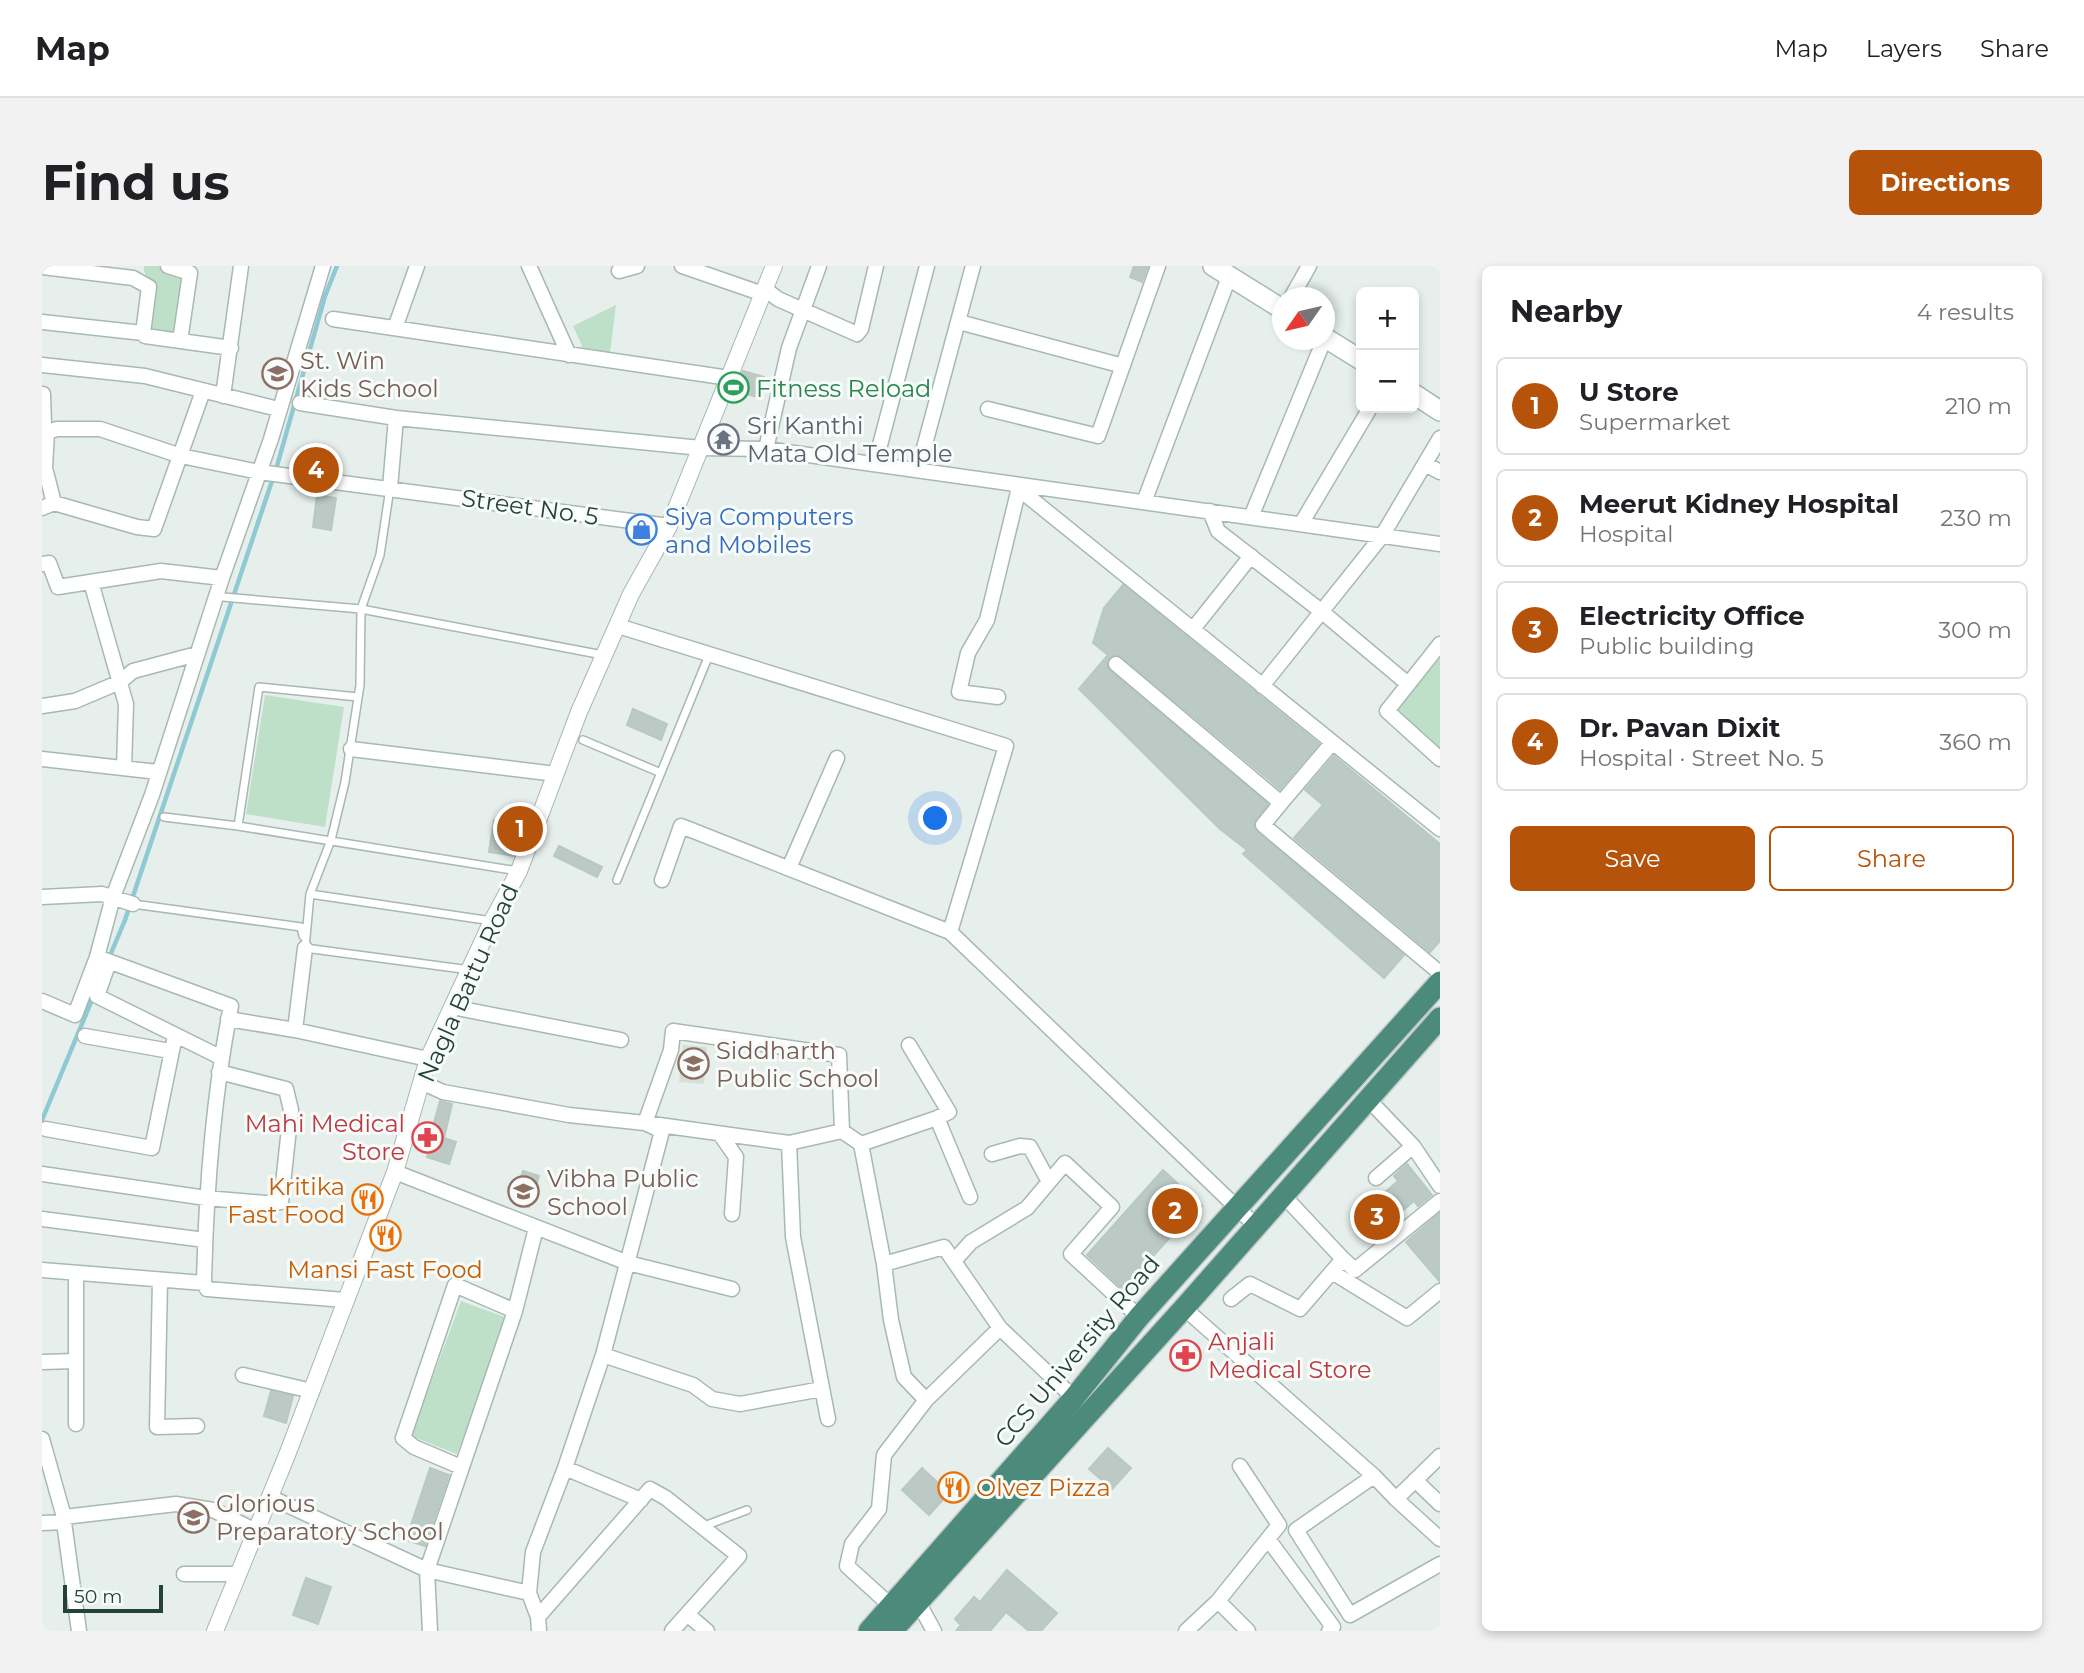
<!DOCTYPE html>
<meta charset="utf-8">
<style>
:root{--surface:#fff;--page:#f2f2f2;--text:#202124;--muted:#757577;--line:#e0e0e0;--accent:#b45309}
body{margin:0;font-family:Montserrat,sans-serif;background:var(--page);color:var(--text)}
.controls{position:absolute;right:21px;top:21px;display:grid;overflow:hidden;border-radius:10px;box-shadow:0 4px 10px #0003}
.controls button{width:63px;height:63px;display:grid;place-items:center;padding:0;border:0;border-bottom:2px solid var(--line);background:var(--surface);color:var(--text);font:35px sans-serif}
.compass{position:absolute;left:1230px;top:21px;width:63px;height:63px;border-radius:50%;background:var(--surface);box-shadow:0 4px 10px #0003;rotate:236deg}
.scale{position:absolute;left:21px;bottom:18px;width:100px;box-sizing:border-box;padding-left:7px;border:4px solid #24423a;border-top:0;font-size:19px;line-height:24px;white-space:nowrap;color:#24423a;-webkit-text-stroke:5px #f7fbf9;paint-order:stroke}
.you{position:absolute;left:894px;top:553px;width:24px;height:24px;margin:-18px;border:5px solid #fff;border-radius:50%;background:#1a73e8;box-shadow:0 0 0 10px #1a73e833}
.badge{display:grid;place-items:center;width:46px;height:46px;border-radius:50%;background:var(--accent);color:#fff;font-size:23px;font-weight:700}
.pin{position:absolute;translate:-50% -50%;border:4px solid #fff;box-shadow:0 2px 7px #0006}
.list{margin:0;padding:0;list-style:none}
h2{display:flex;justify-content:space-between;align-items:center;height:91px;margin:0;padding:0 28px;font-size:30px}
h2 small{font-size:23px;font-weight:400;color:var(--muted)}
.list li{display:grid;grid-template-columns:46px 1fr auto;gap:21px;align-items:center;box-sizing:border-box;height:98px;margin:0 14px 14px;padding:0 14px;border:2px solid var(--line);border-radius:10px}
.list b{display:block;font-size:26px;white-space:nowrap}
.list p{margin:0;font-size:23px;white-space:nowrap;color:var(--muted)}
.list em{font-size:23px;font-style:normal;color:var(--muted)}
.actions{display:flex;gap:14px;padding:21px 28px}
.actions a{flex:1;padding:16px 0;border:2px solid var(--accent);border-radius:10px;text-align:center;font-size:24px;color:var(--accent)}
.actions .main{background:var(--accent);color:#fff}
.map{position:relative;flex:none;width:1398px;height:1365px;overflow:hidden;border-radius:10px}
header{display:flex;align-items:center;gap:42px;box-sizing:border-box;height:98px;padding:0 35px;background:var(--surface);border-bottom:2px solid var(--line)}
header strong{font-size:33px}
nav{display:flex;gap:38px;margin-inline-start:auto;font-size:24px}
.intro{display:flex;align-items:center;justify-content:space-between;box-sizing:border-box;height:168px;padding:0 42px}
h1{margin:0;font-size:49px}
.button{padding:18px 32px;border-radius:10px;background:var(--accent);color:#fff;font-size:24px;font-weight:700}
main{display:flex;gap:42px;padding:0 42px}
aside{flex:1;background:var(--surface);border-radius:10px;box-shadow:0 4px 10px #0003}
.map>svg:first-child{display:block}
</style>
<header>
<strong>Map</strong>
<nav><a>Map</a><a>Layers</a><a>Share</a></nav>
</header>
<div class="intro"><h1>Find us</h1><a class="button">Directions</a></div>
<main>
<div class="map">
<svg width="1398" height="1365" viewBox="0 0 1398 1365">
<rect width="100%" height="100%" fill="#e6efeb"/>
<path fill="#d4dfda" d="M 641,779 L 665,781 L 662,818 L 637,816 Z"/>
<path fill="#bfe0c8" d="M 102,0 L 120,0 L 145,8 L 132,75 L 103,70 L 110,24 L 102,5 Z
M 574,39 L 568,87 L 542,84 L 531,60 Z
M 1398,392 L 1398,483 L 1353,445 Z
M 223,429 L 302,441 L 283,561 L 204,548 Z
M 419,1035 L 465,1052 L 415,1188 L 369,1170 Z"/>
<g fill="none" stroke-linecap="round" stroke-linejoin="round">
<path stroke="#8ec9d4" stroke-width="4.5" d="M 67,692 L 83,654 L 235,200 L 283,30 L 295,0
M 0,854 L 52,729"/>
</g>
<path fill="#bbcac4" stroke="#b8c9c2" stroke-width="2" d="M 1092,0 L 1106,0 L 1100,16 L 1088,11 Z
M 701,105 L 722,111 L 716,131 L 693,125 Z
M 275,229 L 294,232 L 289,264 L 271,261 Z
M 1081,319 L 1277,478 L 1238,523 L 1080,391 L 1071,389 L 1065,396 L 1068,405 L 1226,538 L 1212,557 L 1215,566 L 1362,689 L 1342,712 L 1201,588 L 1205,584 L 1178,563 L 1037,423 L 1066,389 L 1051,377 L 1062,342 Z
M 591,443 L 625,458 L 619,474 L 585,459 Z
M 1292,490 L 1398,578 L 1398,675 L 1388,686 L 1252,572 L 1281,539 L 1263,524 Z
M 452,554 L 478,558 L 472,590 L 447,586 Z
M 517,580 L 560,601 L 555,611 L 512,590 Z
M 398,835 L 410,838 L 402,872 L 414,876 L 407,898 L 385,891 L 393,865 L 390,864 Z
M 1365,898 L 1390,929 L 1376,940 L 1372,935 L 1328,972 L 1312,953 L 1356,915 L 1352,910 Z
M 1121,904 L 1160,940 L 1134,968 L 1132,967 L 1081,1023 L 1045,989 Z
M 481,905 L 497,910 L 487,941 L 471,936 Z
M 1398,947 L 1398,1016 L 1364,976 Z
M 229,1125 L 251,1130 L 244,1157 L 222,1150 Z
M 1066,1182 L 1089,1202 L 1070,1223 L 1047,1203 Z
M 388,1202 L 407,1209 L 383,1280 L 364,1274 Z
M 880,1202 L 907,1227 L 887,1249 L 860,1224 Z
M 965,1304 L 1015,1347 L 999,1365 L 987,1365 L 964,1346 L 948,1365 L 914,1365 L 919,1359 L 913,1353 L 932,1331 L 938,1336 Z
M 264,1312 L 289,1321 L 276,1358 L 251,1349 Z"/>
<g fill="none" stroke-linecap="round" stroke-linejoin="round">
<defs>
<path id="service" d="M 181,331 L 319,343 L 561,389
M 541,474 L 619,507
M 122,551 L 196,560 L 476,605
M 196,560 L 217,421 L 316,431
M 575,614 L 667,389
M 268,628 L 450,655
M 91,638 L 259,661 L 261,670
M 263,682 L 268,628 L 289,574 L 303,516 L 318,419 L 319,343 L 338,289 L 348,222
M 263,682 L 428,704
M 662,1260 L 705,1244"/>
<path id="minor" d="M 126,0 L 148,7 L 138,75
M 487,0 L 527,89
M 640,0 L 721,28
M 0,1 L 91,12 L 107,21 L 101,67
M 577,5 L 595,0
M 723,23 L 736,33 L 815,68 L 819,63 L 834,0
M 1249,32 L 1267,0
M 291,53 L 687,112
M 0,56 L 101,67 L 103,70 L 189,82
M 917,56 L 1081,100
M 353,62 L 375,0
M 0,99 L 103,110 L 236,143
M 1,128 L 2,159 L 5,166 L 3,202 L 12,237
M 181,130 L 199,0
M 258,137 L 354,152 L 659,182 L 724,183 L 1398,278
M 946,143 L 1056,170 L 1116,0
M 5,166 L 15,163 L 58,163 L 139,190 L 217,206 L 627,260
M 724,183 L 747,82 L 777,0
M 833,198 L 885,0
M 1383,198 L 1398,206
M 876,204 L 931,0
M 972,219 L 1398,563
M 348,222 L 354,152
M 1102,236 L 1187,11
M 0,242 L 12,237 L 95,261 L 112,263 L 161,125
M 1168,245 L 1176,265 L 1279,345 L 1366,418
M 1209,251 L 1282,74
M 1259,258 L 1328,142
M 0,298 L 7,297 L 16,321 L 119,305 L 180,312
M 49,316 L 84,438 L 82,502
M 576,360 L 964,480 L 908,666
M 1151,363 L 1209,290
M 1398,378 L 1345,445 L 1398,493
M 1074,398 L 1239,537 L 1221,559 L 1398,707
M 1220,420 L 1340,270 L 1398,172
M 956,431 L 917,426 L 926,387 L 945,354 L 977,222
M 0,440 L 33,435 L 78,416 L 91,405 L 155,388
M 309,483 L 514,508
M 0,493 L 116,506
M 1239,537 L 1290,477
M 747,602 L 795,492
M 620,614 L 639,560 L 908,666 L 1213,959
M 0,631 L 60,628 L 91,638
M 55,691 L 189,740 C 171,831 164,923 162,1017
M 67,696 L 55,730 L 180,792
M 0,735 L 33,749 L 55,691 L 71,631 L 110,529 L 180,312 L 229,173 L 281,0
M 410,741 L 579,774
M 186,753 L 253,764 L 386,793
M 253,764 L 263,682
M 43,770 L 128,785
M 867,779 L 907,846 L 895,852
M 379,816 L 401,826 L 527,849 L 603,857 L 747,877 L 800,865
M 1325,832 L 1371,880 L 1398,920
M 4,863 L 110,882 L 133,770
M 678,868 L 694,891 L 690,948
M 747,877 L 751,971 L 786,1153
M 819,878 L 895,852 L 928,931
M 950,888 L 978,880 L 988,881 L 1007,916
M 353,906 L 586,997 L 690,1023
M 0,908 L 164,932 L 224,937 L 239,936 L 249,844 L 244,823 L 177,806
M 1334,912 L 1371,880
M 0,953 L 163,974
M 1301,993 L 1313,1004 L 1398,935
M 912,995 L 929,976 L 985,942 L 1023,897 L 1070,941 L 1029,988 L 1097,1051
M 842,998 L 849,1054 L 862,1111 L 884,1134
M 0,1004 L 162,1017 L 165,1023 L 303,1034
M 1290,1006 L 1365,1052 L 1398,1025
M 34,1007 L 34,1158
M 118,1014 L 115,1161 L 155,1160
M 1189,1033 L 1208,1018 L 1258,1043 L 1301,993 L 1241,929
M 1142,1042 L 1332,1210 L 1354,1233 L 1398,1273
M 561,1089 L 651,1119 L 670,1133 L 698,1138 L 780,1123
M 0,1096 L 33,1095
M 201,1109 L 270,1125
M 0,1173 L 22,1251
M 419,1201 L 372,1181 L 361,1172 L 413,1019 L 473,1045
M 523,1202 L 599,1234
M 1332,1210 L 1254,1264 L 1308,1349 L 1398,1298
M 1373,1214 L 1398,1238
M 228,1231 L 385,1304 L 487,1327
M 1354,1233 L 1398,1190
M 22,1256 L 37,1365
M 0,1257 L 22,1256 L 22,1251 L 134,1238 L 171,1244 L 214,1265
M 1226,1273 L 1291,1361 L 1287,1365
M 142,1308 L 197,1308
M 1176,1335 L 1237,1259 L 1198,1200
M 876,1336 L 892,1365
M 849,1340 L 805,1300 L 810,1278 L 837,1243 L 842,1189 L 884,1134 L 958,1062
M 645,1348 L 665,1365
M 496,1351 L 608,1223 L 624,1232 L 697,1290 L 630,1365
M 388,1365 L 385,1304 L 473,1045 L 494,962
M 497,1365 L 496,1351 L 487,1327 L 491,1286 L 523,1202 L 561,1089 L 620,865 L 603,857 L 629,784 L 631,765 L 797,789 L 800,865 L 819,878 L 842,998 L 902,981 L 958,1062 L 1032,1132
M 1144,1365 L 1176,1335 L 1206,1365"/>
<path id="tertiary" d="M 173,1365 L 245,1189 L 353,906 L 386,793 L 450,655 L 477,605 L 537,446 L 589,328 L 627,260 L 732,0"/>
<path id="secondary" d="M 1171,0 L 1240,43
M 1282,71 L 1319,94
M 1372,128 L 1398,145"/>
<path id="trunk" d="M 827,1365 L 1032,1132 L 1097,1051 L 1398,716
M 850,1365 L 1142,1042 L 1398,752"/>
</defs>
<use href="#service" stroke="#a8b8b2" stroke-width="10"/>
<use href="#minor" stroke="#a8b8b2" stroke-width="17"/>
<use href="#tertiary" stroke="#a8b8b2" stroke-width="18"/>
<use href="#secondary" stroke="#a4bbb3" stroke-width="22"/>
<use href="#trunk" stroke="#c2cac8" stroke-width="24"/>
<use href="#service" stroke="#fff" stroke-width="7"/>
<use href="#minor" stroke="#fff" stroke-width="14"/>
<use href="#tertiary" stroke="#fff" stroke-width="16"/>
<use href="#secondary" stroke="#fff" stroke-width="19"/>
<use href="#trunk" stroke="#4c8a7c" stroke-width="21"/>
</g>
<defs>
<symbol id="school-ring" viewBox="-11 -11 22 22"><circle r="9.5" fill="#f7fbf9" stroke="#8d6e63" stroke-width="1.5"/><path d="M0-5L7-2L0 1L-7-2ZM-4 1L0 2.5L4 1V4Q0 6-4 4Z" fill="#8d6e63"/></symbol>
<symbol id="stadium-ring" viewBox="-11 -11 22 22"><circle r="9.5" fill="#f7fbf9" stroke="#2e9e5b" stroke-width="1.5"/><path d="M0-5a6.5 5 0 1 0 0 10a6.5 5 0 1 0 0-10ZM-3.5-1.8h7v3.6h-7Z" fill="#2e9e5b"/></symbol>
<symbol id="temple-ring" viewBox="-11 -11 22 22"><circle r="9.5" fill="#f7fbf9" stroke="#6b7280" stroke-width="1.5"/><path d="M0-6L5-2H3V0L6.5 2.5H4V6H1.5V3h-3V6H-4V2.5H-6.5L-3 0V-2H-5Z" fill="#6b7280"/></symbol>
<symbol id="shop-ring" viewBox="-11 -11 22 22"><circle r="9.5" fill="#f7fbf9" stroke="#3f7fe0" stroke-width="1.5"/><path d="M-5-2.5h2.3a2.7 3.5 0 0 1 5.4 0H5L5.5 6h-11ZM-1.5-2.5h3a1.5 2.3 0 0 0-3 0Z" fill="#3f7fe0"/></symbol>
<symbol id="pharmacy-ring" viewBox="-11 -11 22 22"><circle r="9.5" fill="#f7fbf9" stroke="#e0444e" stroke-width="1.5"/><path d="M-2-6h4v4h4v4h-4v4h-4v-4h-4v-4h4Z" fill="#e0444e"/></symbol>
<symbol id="restaurant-ring" viewBox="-11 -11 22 22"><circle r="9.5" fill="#f7fbf9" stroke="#e8710a" stroke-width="1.5"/><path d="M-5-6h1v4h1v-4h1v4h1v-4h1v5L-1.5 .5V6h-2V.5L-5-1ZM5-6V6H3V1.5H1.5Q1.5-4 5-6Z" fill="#e8710a"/></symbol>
</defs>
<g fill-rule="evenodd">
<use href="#school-ring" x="218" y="90" width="35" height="35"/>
<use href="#stadium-ring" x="674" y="104" width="35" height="35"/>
<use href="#temple-ring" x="664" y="156" width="35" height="35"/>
<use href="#shop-ring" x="582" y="246" width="35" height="35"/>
<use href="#school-ring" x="634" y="780" width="35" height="35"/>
<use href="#pharmacy-ring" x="368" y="854" width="35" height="35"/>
<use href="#school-ring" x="464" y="908" width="35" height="35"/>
<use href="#restaurant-ring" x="308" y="916" width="35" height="35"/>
<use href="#restaurant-ring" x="326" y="952" width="35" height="35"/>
<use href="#pharmacy-ring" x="1126" y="1072" width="35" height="35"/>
<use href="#restaurant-ring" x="894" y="1204" width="35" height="35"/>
<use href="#school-ring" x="134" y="1234" width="35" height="35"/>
</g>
<g text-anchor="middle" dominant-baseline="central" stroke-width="6" stroke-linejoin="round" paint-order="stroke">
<g font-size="24" fill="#785e54" stroke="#f7fbf9" text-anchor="start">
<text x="258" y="94">St. Win<tspan x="258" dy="28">Kids School</tspan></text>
<text x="674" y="784">Siddharth<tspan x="674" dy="28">Public School</tspan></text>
<text x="505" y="912">Vibha Public<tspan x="505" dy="28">School</tspan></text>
<text x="174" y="1237">Glorious<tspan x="174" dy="28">Preparatory School</tspan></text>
</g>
<g font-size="24" fill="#27864d" stroke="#f7fbf9" text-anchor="start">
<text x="714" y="122">Fitness Reload</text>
</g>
<g font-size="24" fill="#5b616d" stroke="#f7fbf9" text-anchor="start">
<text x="705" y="159">Sri Kanthi<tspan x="705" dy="28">Mata Old Temple</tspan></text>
</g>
<g font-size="24" fill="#24423a" stroke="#f7fbf9">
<text transform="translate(488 241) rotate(8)">Street No. 5</text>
<text transform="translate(426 717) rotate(-66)">Nagla Battu Road</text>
<text transform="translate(1035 1085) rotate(-50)">CCS University Road</text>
</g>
<g font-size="24" fill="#366cbe" stroke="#f7fbf9" text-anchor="start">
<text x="623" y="250">Siya Computers<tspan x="623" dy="28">and Mobiles</tspan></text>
</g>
<g font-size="24" fill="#be3a42" stroke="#f7fbf9" text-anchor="end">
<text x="363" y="857">Mahi Medical<tspan x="363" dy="28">Store</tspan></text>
<text x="1166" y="1075" text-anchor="start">Anjali<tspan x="1166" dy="28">Medical Store</tspan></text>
</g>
<g font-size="24" fill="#c56008" stroke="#f7fbf9" text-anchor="end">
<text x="303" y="920">Kritika<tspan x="303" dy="28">Fast Food</tspan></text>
<text x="343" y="1003" text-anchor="middle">Mansi Fast Food</text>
<text x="934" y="1221" text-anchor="start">Olvez Pizza</text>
</g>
</g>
</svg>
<div class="controls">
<button>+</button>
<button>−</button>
</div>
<svg class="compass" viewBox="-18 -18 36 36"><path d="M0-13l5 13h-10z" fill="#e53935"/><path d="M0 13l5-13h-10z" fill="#757577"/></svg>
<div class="scale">50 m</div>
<div class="you"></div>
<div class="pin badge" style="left:478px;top:563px">1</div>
<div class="pin badge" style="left:1133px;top:945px">2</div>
<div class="pin badge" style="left:1335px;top:951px">3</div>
<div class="pin badge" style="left:274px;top:204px">4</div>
</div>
<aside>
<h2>Nearby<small>4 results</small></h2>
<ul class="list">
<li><span class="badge">1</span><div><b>U Store</b><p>Supermarket</p></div><em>210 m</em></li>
<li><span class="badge">2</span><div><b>Meerut Kidney Hospital</b><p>Hospital</p></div><em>230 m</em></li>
<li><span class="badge">3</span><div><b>Electricity Office</b><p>Public building</p></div><em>300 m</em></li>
<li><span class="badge">4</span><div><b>Dr. Pavan Dixit</b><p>Hospital · Street No. 5</p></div><em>360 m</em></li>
</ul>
<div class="actions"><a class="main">Save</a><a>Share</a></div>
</aside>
</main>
